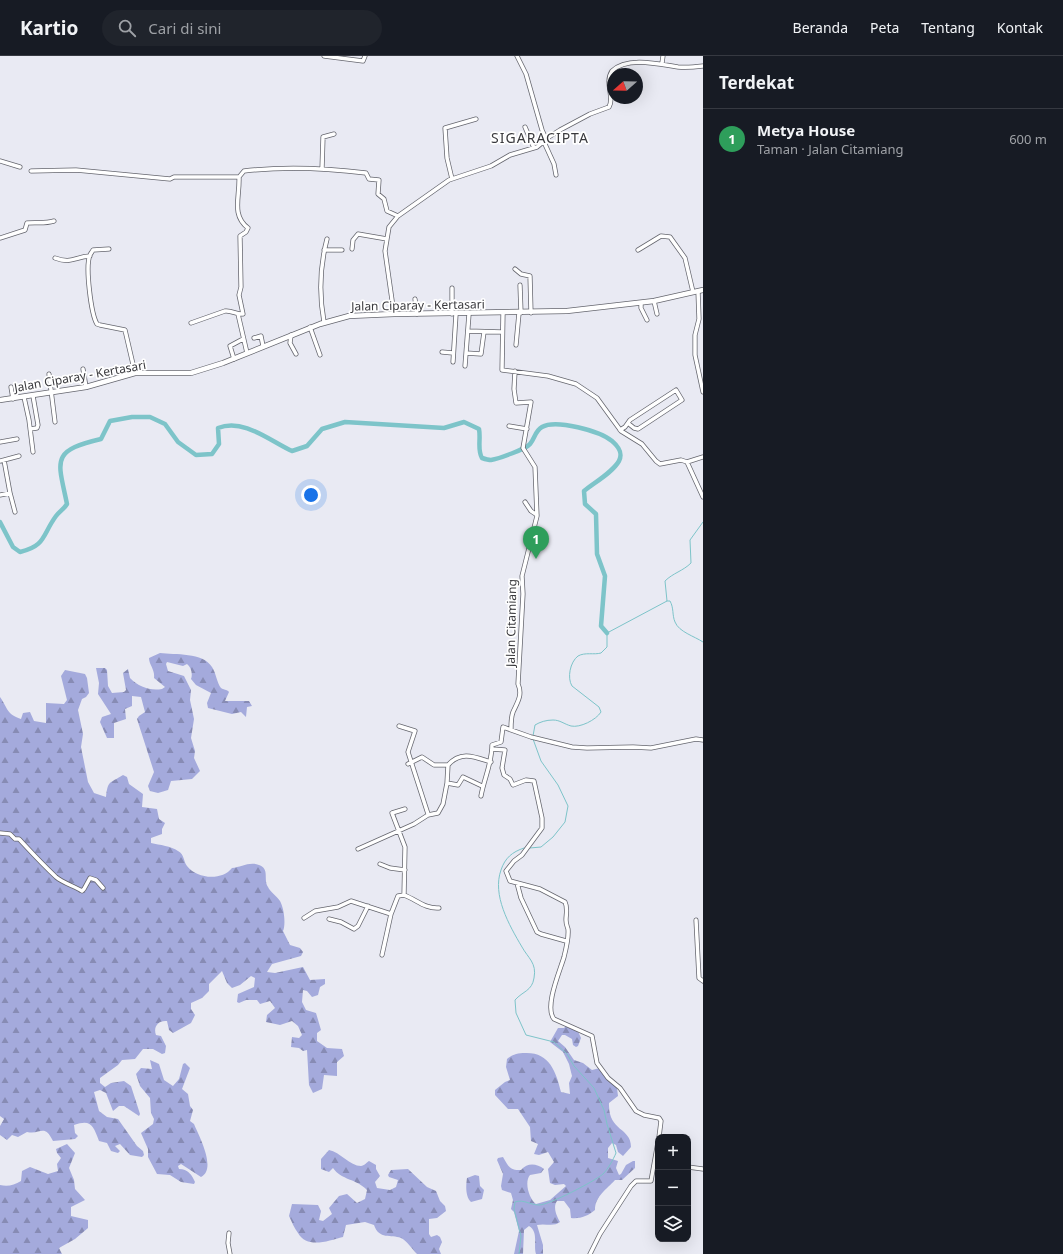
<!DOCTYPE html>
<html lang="id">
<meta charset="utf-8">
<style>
:root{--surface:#171b24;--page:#20242c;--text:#f1f3f6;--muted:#9ea1a6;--line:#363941;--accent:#c69ac9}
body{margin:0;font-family:"Noto Sans",sans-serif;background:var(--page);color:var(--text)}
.controls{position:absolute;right:12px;bottom:12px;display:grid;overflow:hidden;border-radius:8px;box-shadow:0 4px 16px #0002}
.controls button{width:36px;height:36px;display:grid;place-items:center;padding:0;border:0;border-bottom:1px solid var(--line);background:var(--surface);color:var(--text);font:20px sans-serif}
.compass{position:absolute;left:607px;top:12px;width:36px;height:36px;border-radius:50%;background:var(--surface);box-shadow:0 4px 16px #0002;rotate:250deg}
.you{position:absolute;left:311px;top:439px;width:14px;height:14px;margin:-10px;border:3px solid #fff;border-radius:50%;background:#1a73e8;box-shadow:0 0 0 6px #1a73e833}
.badge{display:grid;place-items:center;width:26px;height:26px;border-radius:50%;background:var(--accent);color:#fff;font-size:13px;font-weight:700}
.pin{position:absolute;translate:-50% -33px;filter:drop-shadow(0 1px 2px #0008)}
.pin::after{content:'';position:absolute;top:21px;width:14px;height:12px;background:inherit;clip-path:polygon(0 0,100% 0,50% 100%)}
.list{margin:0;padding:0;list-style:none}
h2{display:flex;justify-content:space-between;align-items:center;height:52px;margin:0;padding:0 16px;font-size:17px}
h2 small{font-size:13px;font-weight:400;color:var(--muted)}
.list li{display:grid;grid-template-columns:26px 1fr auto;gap:12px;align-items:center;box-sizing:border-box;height:60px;padding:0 16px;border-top:1px solid var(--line)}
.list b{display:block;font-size:15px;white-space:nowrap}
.list p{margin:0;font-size:13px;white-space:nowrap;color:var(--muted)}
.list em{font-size:13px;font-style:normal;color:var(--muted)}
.icon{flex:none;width:22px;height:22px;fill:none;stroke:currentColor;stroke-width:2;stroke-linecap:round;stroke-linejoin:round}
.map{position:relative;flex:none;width:703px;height:1198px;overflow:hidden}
header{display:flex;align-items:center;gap:24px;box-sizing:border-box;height:56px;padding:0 20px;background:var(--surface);border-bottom:1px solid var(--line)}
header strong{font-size:19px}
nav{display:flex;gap:22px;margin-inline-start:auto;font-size:14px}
.search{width:280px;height:36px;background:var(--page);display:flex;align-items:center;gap:10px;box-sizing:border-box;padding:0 14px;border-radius:22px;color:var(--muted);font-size:15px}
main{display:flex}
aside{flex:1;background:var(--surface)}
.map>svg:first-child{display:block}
</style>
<header>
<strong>Kartio</strong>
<div class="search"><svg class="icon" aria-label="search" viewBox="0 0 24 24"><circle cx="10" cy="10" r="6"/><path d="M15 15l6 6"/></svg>Cari di sini</div>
<nav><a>Beranda</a><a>Peta</a><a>Tentang</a><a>Kontak</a></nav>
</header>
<main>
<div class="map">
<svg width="703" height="1198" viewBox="0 0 703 1198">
<defs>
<pattern id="forest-firs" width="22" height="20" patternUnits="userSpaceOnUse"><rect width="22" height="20" fill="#a4aadc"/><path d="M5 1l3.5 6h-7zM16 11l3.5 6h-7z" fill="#878bb4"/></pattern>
</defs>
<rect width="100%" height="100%" fill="#e9eaf3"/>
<path fill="url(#forest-firs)" d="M 160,597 C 175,599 203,596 212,611 C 216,617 217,627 221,632 C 223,634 227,633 229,636 L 225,645 L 249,645 L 252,650 L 247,651 L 246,661 L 241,656 L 232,658 L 208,652 L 207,647 L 211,637 L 196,629 L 191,623 C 193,618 191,611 187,608 L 183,610 L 167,606 L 166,608 L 168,615 L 184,620 L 191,634 L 190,644 L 194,663 L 191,682 L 195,695 L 194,702 L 200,715 L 192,723 L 171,725 L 168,734 L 158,737 L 150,735 L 148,730 L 154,716 L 137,663 L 139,660 L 145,656 L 141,641 L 132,640 L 132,650 L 125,653 L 126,663 L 114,667 L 114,682 L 107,682 L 100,666 L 102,661 L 111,658 L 98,638 L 99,627 L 96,612 L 105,612 L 107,614 L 108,630 L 112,637 L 124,636 L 126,634 L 123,617 L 128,613 L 130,622 C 139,631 150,635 162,633 L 165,631 L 154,622 C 155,613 149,609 149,602 Z
M 65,614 L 85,618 L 87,622 L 89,637 L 86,641 L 82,643 L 78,654 L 83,678 L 81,691 L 88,726 L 94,737 L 106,741 C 108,724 109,728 123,719 L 127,721 L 129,728 L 143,738 L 142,751 L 157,753 L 159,763 L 165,767 L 162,773 L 162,778 L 151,782 L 151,787 C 160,789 171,790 178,795 C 185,799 183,805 187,810 C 197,823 222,825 232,812 C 241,811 250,805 259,809 C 270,813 263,823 268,831 C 270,836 277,840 280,845 C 284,852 286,868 283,875 L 290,889 L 300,892 L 303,896 L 301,900 L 272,908 L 267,916 L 275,917 L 303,911 L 310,924 L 325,923 L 325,928 L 320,931 L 318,939 L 312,941 L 307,935 L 303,934 L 302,946 L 306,954 L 316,957 L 321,974 L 317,977 L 317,985 L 327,992 L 342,993 L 344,1000 L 337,1006 L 337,1020 L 324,1019 L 322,1033 L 313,1037 L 309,1029 L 307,994 L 303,995 L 299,992 L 291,991 L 292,981 L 299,982 L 302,979 L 298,970 L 292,965 L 280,969 L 266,966 L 267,959 L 275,952 L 270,945 L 260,948 L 257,944 L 246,944 L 239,947 L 237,946 L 238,938 L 254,931 L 255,922 L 251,920 L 240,929 L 232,932 L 227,927 L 222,915 L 209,928 L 209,935 L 202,942 L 191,947 L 191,953 L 195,959 L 191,967 L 173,977 L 169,974 L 167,965 C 158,964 153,971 156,979 L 161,980 L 166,990 L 165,997 L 162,998 L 153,993 L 143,993 L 135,1003 L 122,1004 L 118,1009 L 100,1022 L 100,1027 L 105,1031 L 111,1027 L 124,1025 L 131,1030 L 140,1058 L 139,1060 L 124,1050 L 119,1050 L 113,1055 L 106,1037 L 100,1034 L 94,1036 L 99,1055 L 107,1061 L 118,1063 L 137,1090 L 143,1095 L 144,1099 L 142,1101 L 130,1099 L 120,1088 L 115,1090 L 120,1095 L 118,1097 L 111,1095 L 107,1087 L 99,1085 C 93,1069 91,1063 74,1069 L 75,1077 L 78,1080 L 75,1083 L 53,1085 C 44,1067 41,1079 27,1076 L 18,1081 L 12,1079 L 7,1084 L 0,1079 L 0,1070 L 4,1063 L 0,1060 L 0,641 C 8,652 6,658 21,663 L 23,657 L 30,656 L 34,665 L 46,667 L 46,647 L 64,648 L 67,644 L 61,620 Z
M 568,968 L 576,971 L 581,982 L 578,990 L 576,991 L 573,989 L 572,983 L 565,979 L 562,979 L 558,985 L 565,991 L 574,1004 L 583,1007 L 592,1014 L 600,1012 L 617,1032 L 618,1040 L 609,1047 C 608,1076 631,1071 631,1091 L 623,1100 L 618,1096 L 616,1089 L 612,1087 L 608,1092 L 608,1102 L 618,1105 L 616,1112 L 619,1119 L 621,1118 L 626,1109 L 633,1105 L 635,1105 L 635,1112 L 622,1124 L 615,1124 C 607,1133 595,1140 595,1154 C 588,1160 580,1163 571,1162 L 570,1153 L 564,1145 L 557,1145 C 552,1152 558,1162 560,1166 C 554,1171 545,1167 537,1169 L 543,1189 L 543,1198 L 536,1198 C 533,1189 539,1176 529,1170 L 524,1174 L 523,1198 L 514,1198 L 519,1175 L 514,1156 L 511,1153 L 513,1144 L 511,1137 L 502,1134 L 501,1130 L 503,1118 L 497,1104 L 498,1102 L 503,1101 C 508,1109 509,1115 521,1114 C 528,1106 537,1108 544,1113 L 541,1117 L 530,1119 C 524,1126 529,1143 536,1148 L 550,1144 L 566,1130 L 564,1128 L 555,1129 L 550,1127 L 548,1113 L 554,1106 L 548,1096 L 539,1099 L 534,1098 L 538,1088 L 531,1085 L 530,1071 L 518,1053 L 508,1053 L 495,1039 L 495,1034 L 505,1026 L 510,1024 L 506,1011 L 507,1003 C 513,998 518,997 525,997 C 549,996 556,1015 561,1036 L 570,1038 L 569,1027 L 572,1020 L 569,1008 L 563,996 L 550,986 L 558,972 L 564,972 Z
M 150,1004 L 159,1008 L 164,1024 L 173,1030 L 179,1023 L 183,1008 L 185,1007 L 190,1012 L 182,1033 L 188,1038 L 190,1050 L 193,1054 L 190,1065 L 194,1068 C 199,1080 217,1113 201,1121 L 181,1108 L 178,1110 L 179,1113 C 188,1113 192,1119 195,1126 L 194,1128 L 181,1126 L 170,1119 L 157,1118 L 148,1101 L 148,1093 L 141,1077 L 153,1068 L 154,1063 L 151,1057 L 150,1042 L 140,1030 L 136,1018 L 141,1012 L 152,1013 Z
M 67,1088 L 75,1097 L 69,1112 L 74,1124 L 75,1133 L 85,1144 L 71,1151 L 71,1160 L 88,1164 L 88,1172 L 75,1183 L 59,1192 L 62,1198 L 0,1198 L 0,1129 C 8,1131 14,1129 21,1125 L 22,1115 L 30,1111 L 48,1118 L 58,1115 L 57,1108 L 61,1102 L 57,1097 L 56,1093 Z
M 329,1094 C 340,1096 350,1110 361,1110 C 364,1110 367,1106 369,1105 L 376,1109 L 376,1113 L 380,1120 L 375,1126 L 377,1132 L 390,1134 L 396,1131 L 398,1124 L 389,1121 L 388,1119 L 391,1114 L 408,1113 L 427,1131 L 436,1135 L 440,1145 L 445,1150 L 446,1155 L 437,1162 L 429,1163 L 429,1178 L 431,1181 L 437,1179 L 440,1181 L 442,1186 L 439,1193 L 441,1198 L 417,1198 C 412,1193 407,1185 401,1182 C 391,1178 379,1184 374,1169 L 365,1166 L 346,1169 L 343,1181 C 328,1185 307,1193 298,1177 C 294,1172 292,1166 289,1160 L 292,1148 L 318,1149 L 321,1155 L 319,1164 L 323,1165 L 332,1158 L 329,1152 L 339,1140 L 347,1138 L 357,1147 L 365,1143 L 367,1134 C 357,1123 341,1124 333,1112 L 329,1116 L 321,1113 L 321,1103 Z
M 475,1119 L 479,1120 L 480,1130 L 484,1134 L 482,1143 L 471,1146 C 465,1140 466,1129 467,1122 Z"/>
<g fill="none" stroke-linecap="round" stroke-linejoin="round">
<path stroke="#7dc4c9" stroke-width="1" d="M 667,545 L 670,545 C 674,552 672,559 675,566 C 679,576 694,580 703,586
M 533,680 L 535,669 C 540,666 546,664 553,664 C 560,664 564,668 571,670 C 580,672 596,664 601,656 L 599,651 L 572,630 C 567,622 570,606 578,600 C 585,596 594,599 601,597 L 607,591 L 607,577 L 667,545 L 665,525 C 673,517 683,515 691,507 L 690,484 L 703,466
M 530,792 L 541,791 L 553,781 L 565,766 L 568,750 L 558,729 L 541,705 L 533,683
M 519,1198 L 521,1180 L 514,1153 L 515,1146 C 524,1143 530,1149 539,1149 C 549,1149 595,1125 603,1118 C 608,1113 613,1104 616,1097 L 607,1068 L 604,1054 L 594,1032 L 574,1010 L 567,998 L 554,986 L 526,979 L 516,957 L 515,944 C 523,935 532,935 534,922 C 537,907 528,902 522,891 C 509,869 492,839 501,814 C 505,802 512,796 524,792"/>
<path stroke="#7dc4c9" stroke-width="4.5" d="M 0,466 L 13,491 L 20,496 C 46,490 42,479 56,460 C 59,456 64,453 67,448 C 58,404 50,395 101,383 L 110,365 L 132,361 L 150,361 L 165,368 L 178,386 L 196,399 L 212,398 L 219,388 L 218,372 C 244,362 270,385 292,395 L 307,390 L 322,373 L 345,366 L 444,372 L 464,366 L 479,373 C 481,383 477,394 482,402 C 485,403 488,404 491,404 C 498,403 526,393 530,388 C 535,382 535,375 542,371 C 556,363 600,375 612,385 C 619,391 623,397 619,405 C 612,417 595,426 584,435 L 585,448 L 596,458 L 597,498 L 605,520 L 601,570 L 607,577"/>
<defs>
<path id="minor" d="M 324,0 L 363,5 L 365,0
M 517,0 L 526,18 L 542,74 L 546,83
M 662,7 L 663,0
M 525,71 L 534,92
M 544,86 L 554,108 L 556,119
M 0,105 L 20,111
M 322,113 L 323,81 L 334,78
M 31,115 L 76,114 L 170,123 L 174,121 L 239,121 L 244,115 C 285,110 326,112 366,117 L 369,123 L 379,124 L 378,138 L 384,143 L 387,155 L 398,160
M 452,123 L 447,102 L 445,72 L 476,63
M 0,182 L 25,174 L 27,167 C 37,166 44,168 54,165
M 109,193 L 93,194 C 92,196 91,197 90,199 C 85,210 91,258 97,268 L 100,269 L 125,274 L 135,317
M 352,193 L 353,184 L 358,178 L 387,183
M 324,194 L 342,194
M 638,194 L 661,180 L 670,181 L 685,202 L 693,236
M 55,202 C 72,208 74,201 90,200
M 515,213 L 521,218 L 530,220 L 531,257
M 520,229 L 521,257
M 452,232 L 452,258
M 698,235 L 699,263 L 695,279 L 695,299 L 703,336
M 415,243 L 417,258
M 654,245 L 657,258
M 641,247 L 641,252 L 647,264
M 503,257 L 502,314 L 548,320 L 576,328 L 597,342 L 621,375 L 642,388 L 656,405 L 660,408 L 681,404 L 687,406 L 703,441
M 238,258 L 247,297
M 394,258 L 385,195 L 389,171 L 398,160 L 449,124 L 491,110 L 510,99 L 537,91 L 549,81 L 560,74 L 590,58 L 609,51 C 615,41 604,27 612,15 C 627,0 659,8 678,11 C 687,12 695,11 703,10
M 324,266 C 319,239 320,210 327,183
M 191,267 L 225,255 C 232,254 237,259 243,258 L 239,239 L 241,231 L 240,180 L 246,176 L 248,172 C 231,159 240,141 239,121
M 310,271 L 320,299
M 468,275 L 502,276
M 291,279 L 290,287 L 296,298
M 254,282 L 261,280 L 263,290
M 516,289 L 519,257
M 442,296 L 453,297
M 466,297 L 481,298 L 484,276
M 234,303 L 230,290 L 243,283
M 453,306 L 456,258
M 465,310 L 469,258
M 83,313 L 86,331
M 49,318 L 55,366
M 11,331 L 13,343
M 24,341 L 29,364 L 33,396
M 509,370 L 527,373
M 30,373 L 37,372 L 38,369 L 33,340
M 620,374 L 625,371 L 630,364 L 676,334 L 682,344 L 638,373 L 634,372 L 629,368
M 0,386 L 17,383
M 4,404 L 10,437
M 0,405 L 19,400
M 687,406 L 703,401
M 0,439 L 10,437 L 15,456
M 525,446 L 531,455 L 537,459
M 399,670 L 415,675 L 408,696 L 428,758
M 511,673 C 511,668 511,661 513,656 C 517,647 523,639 518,628 L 523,538 L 522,520 L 537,460 L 535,411 L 523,392 L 531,346 L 516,347 L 514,333 L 515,315
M 492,693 L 505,694 L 502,712 L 504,719 L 510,723 L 513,729 L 526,724 L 534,725 L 542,762 L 542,772 L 522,799 L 514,805 L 506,815 L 510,825 L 540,833 L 565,846 C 568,852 566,858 566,864 C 566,868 567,870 568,873 C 569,881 566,893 564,901 C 560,915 544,951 554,963 L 592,980 L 597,1007 L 608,1022 L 620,1032 L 636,1055 L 644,1059 L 659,1062 L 661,1065 L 659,1081
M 408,708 L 422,701 L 434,709 L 448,709 L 447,727 L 458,729 L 463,721 L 482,730
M 448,709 C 461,694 475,701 491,706
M 481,740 C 484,723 492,707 492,689 L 501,686 L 503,671 L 531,681 L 572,691 L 587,692 L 633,691 L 651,692 L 696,683 L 703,684
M 0,777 L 10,778 L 15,783 L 19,783 C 32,797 42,808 56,821 C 63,827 74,830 82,835 L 84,833 L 90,822 L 96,824 L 103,832
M 358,793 L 414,768 L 428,759 L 438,757 L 443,748 L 447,727
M 380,808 L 390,812 L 405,814
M 517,827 L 521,842 L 537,876 L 541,878 L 566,885
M 404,839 C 417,844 425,853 439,852
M 304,862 L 315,855 L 338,851 L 351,845 L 391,858
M 329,863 L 341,866 L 354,873 L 358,870 L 368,850
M 696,864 L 699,922 L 703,925
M 382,899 L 391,858 L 398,840 L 404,839 L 405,791 L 392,757 L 405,753
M 688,1111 L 703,1113
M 229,1177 L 228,1187 L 230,1198
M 590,1198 L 600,1178 L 631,1130 L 636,1125 L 651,1125 L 658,1086"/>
<path id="major" d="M 0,344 L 86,331 L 135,317 L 191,317 L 223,307 L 320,268 L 349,260 L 394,258 L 567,255 L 654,245 L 703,234"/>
</defs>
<use href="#minor" stroke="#65666e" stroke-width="5"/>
<use href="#major" stroke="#65666e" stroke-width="6"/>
<use href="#minor" stroke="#fff" stroke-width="3.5"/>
<use href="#major" stroke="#fff" stroke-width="4.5"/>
</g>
<g text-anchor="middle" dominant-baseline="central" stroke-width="3.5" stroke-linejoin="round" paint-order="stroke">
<g font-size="12" fill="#39393d" stroke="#fff">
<text transform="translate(418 249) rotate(-1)">Jalan Ciparay - Kertasari</text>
<text transform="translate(80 320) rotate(-10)">Jalan Ciparay - Kertasari</text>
<text transform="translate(511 567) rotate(-89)">Jalan Citamiang</text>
</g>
<g font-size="14" letter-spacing="1" fill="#39393d" stroke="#fff">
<text x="540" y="81">SIGARACIPTA</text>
</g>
</g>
</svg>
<div class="controls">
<button>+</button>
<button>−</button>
<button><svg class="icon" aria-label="layers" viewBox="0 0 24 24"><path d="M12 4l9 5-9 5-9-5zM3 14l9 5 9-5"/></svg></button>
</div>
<svg class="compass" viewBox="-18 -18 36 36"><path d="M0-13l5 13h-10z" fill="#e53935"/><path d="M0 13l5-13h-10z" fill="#9ea1a6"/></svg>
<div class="you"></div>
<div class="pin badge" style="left:536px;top:503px;background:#2e9e5b">1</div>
</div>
<aside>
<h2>Terdekat<small></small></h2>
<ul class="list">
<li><span class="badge" style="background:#2e9e5b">1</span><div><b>Metya House</b><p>Taman · Jalan Citamiang</p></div><em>600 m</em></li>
</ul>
</aside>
</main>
